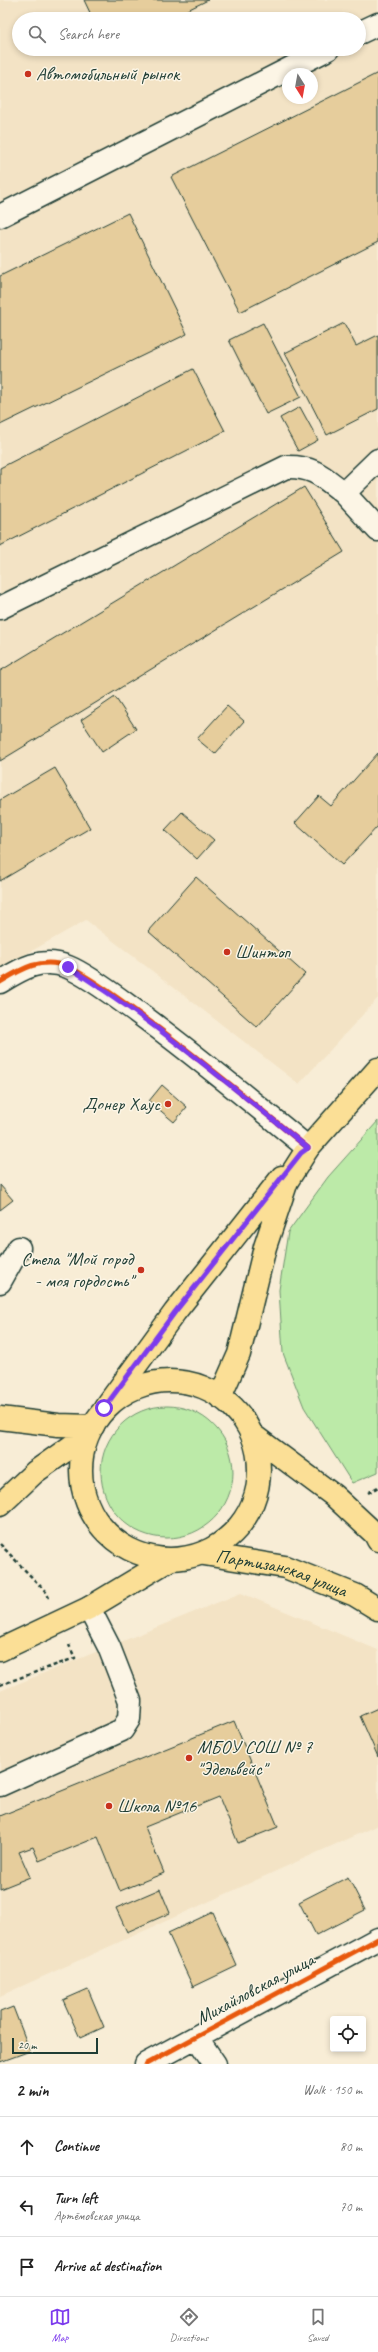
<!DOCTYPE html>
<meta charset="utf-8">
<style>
:root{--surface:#fff;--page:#f6f6f6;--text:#222;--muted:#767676;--line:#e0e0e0;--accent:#7c3aed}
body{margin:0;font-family:Caveat,sans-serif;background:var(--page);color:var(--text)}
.controls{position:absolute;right:12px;bottom:12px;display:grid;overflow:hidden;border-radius:4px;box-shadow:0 2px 6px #0003}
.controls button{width:36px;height:36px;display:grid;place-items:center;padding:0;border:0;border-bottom:1px solid var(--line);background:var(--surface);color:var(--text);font:20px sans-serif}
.compass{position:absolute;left:282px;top:68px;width:36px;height:36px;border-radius:50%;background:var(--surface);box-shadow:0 2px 6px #0003;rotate:169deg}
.scale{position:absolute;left:12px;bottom:10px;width:86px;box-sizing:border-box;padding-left:4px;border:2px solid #1f3d34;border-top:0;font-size:11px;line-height:14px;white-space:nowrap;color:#1f3d34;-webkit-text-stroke:3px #fcf5e5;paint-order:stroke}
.stop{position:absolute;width:12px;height:12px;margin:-9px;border:3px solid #7c3aed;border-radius:50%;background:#fff}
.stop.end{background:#7c3aed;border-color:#fff;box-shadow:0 1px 4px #0008}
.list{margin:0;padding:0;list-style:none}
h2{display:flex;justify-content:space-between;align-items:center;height:52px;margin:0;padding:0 16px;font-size:17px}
h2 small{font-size:13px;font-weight:400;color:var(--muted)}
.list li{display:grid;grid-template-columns:26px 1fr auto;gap:12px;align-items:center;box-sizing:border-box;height:60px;padding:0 16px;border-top:1px solid var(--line)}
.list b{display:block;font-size:15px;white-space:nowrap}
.list p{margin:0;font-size:13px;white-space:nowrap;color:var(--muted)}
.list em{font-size:13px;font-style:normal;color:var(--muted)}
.icon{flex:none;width:22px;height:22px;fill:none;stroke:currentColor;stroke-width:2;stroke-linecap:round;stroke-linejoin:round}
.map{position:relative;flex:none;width:378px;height:2064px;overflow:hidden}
.search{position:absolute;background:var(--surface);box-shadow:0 2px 6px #0003;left:12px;right:12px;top:12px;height:44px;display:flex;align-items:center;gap:10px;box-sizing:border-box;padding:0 14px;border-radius:22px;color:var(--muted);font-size:15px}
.sheet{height:232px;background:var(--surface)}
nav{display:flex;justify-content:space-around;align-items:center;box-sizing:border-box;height:56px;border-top:1px solid var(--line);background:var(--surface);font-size:11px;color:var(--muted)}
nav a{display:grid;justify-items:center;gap:2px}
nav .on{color:var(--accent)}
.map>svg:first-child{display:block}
</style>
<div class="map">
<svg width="378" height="2064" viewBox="0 0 378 2064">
<rect width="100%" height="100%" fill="#f8edd6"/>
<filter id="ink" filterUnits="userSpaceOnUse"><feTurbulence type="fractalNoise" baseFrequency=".025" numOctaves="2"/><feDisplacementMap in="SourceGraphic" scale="8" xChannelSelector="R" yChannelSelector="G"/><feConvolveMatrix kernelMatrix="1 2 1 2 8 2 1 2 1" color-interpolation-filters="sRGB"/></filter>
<g filter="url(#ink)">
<path fill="#f3e3c5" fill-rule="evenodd" d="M 0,0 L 378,0 L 378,998 L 299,1084 L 86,920 L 0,969 ZM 19,19 L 359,19 L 359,49 L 19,49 ZM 288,74 L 312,74 L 312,98 L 288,98 Z
M 241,1593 L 378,1650 L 378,1825 L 0,1996 L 0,1691 Z"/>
<path fill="#bceaa8" stroke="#6e946e" d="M 378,1121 L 378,1472 L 352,1483 L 304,1407 L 283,1353 L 279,1290 L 288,1232 L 328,1177 Z
M101 1472a66 66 0 1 1 132 0a66 66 0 1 1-132 0Z"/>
<path fill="#e6cd9c" stroke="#1f3d34" d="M 84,0 L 208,0 L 169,19 L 93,19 Z
M 378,73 L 378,242 L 240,312 L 171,177 Z
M 128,213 L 187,334 L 0,425 L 0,276 Z
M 263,323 L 301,397 L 266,414 L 229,340 Z
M 344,323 L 356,346 L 378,335 L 378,409 L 327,435 L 285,353 Z
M 193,369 L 225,431 L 0,546 L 0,468 Z
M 300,407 L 318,440 L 298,451 L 280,418 Z
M 304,487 L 344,552 L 0,761 L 0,671 Z
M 115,697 L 136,729 L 102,752 L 81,720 Z
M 227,706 L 244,721 L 215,754 L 197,739 Z
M 378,753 L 378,826 L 342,865 L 295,823 L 319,796 L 331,806 Z
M 55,768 L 90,828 L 0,881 L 0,800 Z
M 182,812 L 214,840 L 197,859 L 165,830 Z
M 196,877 L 305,974 L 257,1027 L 148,931 Z
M 162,1085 L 187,1107 L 174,1122 L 149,1101 Z
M 0,1185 L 13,1200 L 0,1210 Z
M 378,1708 L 378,1757 L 360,1716 Z
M 234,1721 L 278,1827 L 238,1843 L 219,1797 L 145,1827 L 164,1873 L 120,1891 L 98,1837 L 39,1861 L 33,1847 L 19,1852 L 30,1877 L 0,1889 L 0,1816 Z
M 348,1877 L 365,1910 L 316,1935 L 299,1902 Z
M 160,1889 L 170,1913 L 127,1932 L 116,1908 Z
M 213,1912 L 237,1966 L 193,1987 L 168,1933 Z
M 88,1989 L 104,2027 L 80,2038 L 63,2000 Z
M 13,2007 L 30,2051 L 0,2062 L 0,2012 Z"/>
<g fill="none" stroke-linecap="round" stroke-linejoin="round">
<defs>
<path id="minor" d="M 359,33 L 378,24
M 0,216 L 328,49
M 378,460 L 344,493 L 378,530
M 0,608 L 286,467 C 314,466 323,477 344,493
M 0,982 C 21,969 42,956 68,967 C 88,975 119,999 137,1012 C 196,1055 252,1102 308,1148
M 0,1282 L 19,1248
M 0,1785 L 122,1730 L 129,1719 L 130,1701 L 109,1647 L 89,1608
M 197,2038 L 215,2064
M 146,2064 L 378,1939"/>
<path id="major" d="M 220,1397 L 239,1354 L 265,1247 L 287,1181 L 308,1148 L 378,1069
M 105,1408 L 175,1312 L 282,1177
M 0,1418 L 58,1425 L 93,1426
M 0,1505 L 35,1472 L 86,1436
M 0,1650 L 89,1608 L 169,1560"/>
<g id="highway">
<circle cx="170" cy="1470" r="89"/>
<path d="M 254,1436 L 333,1495 L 375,1534 L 378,1540"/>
<path id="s1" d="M 204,1554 L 285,1567 L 355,1595 L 378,1609"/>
</g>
</defs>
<use href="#minor" stroke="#1f3d34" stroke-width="25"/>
<use href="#major" stroke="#1f3d34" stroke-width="25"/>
<use href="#highway" stroke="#1f3d34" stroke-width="25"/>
<path stroke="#1f3d34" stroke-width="2.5" stroke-dasharray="4 3" stroke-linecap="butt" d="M 368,1493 L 378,1487
M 0,1544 L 46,1592 L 49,1598
M 0,1685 L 75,1658 L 69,1645"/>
<use href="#minor" stroke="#fcf5e5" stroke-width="22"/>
<use href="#major" stroke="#fbdf96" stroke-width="22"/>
<use href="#highway" stroke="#fbdf96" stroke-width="22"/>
<defs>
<path id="cycleway" d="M 0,982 C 21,969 42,956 68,967 C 88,975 119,999 137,1012 C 196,1055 252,1102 308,1148
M 146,2064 L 378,1939"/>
</defs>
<use href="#cycleway" stroke="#fcf5e5" stroke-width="8"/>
<use href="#cycleway" stroke="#e8590c" stroke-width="5"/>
</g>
</g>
<g fill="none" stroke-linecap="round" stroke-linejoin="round" filter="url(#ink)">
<path stroke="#7c3aed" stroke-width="5" d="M 68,967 C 153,1020 230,1085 308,1148 L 301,1153 L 175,1312 L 104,1408"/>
</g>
<g fill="#c8321e" stroke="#fcf5e5" stroke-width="1.5">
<circle cx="28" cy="74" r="4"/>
<circle cx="227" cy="952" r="4"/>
<circle cx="168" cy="1104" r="4"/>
<circle cx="141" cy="1270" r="4"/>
<circle cx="189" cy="1758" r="4"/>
<circle cx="109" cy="1806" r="4"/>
</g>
<g text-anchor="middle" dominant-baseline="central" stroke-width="3" stroke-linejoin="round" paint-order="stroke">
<g font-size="19" fill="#1f3d34" stroke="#fcf5e5" text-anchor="start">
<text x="36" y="74">Автомобильный рынок</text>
<text x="235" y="952">Шинтоп</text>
<text x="160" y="1104" text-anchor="end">Донер Хаус</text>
<text x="133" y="1259" text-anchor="end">Стела "Мой город<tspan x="133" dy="22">- моя гордость"</tspan></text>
<text x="197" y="1747">МБОУ СОШ № 7<tspan x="197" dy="22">"Эдельвейс"</tspan></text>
<text x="117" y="1806">Школа №16</text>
</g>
<g font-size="19" fill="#1f3d34" stroke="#fcf5e5">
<text stroke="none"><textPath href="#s1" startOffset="80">Партизанская улица</textPath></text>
<text transform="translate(255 1989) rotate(-28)">Михайловская улица</text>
</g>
</g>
</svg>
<div class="controls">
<button><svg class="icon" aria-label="locate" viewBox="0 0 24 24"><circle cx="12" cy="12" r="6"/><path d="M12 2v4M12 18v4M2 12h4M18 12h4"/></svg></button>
</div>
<svg class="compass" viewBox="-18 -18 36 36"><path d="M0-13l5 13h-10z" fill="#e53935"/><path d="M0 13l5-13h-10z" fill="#767676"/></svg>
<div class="scale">20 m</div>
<div class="stop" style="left:104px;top:1408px"></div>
<div class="stop end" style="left:68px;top:967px"></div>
<div class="search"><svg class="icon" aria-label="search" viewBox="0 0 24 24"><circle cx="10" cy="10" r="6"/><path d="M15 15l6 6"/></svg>Search here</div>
</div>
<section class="sheet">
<h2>2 min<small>Walk · 150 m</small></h2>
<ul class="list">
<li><svg class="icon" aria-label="ahead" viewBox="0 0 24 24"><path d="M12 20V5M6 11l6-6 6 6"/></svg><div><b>Continue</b></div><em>80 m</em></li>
<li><svg class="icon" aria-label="left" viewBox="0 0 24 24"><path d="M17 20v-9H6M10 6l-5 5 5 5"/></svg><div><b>Turn left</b><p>Артёмовская улица</p></div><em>70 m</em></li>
<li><svg class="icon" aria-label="arrive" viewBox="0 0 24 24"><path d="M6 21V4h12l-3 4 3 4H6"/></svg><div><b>Arrive at destination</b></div></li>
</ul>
</section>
<nav>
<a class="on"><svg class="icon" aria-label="map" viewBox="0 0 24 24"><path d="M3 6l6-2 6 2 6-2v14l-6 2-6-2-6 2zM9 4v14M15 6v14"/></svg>Map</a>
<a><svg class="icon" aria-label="directions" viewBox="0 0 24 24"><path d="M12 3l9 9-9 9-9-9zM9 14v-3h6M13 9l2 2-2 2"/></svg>Directions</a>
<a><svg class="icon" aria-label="saved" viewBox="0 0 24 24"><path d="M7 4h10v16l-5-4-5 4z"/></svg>Saved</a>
</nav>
